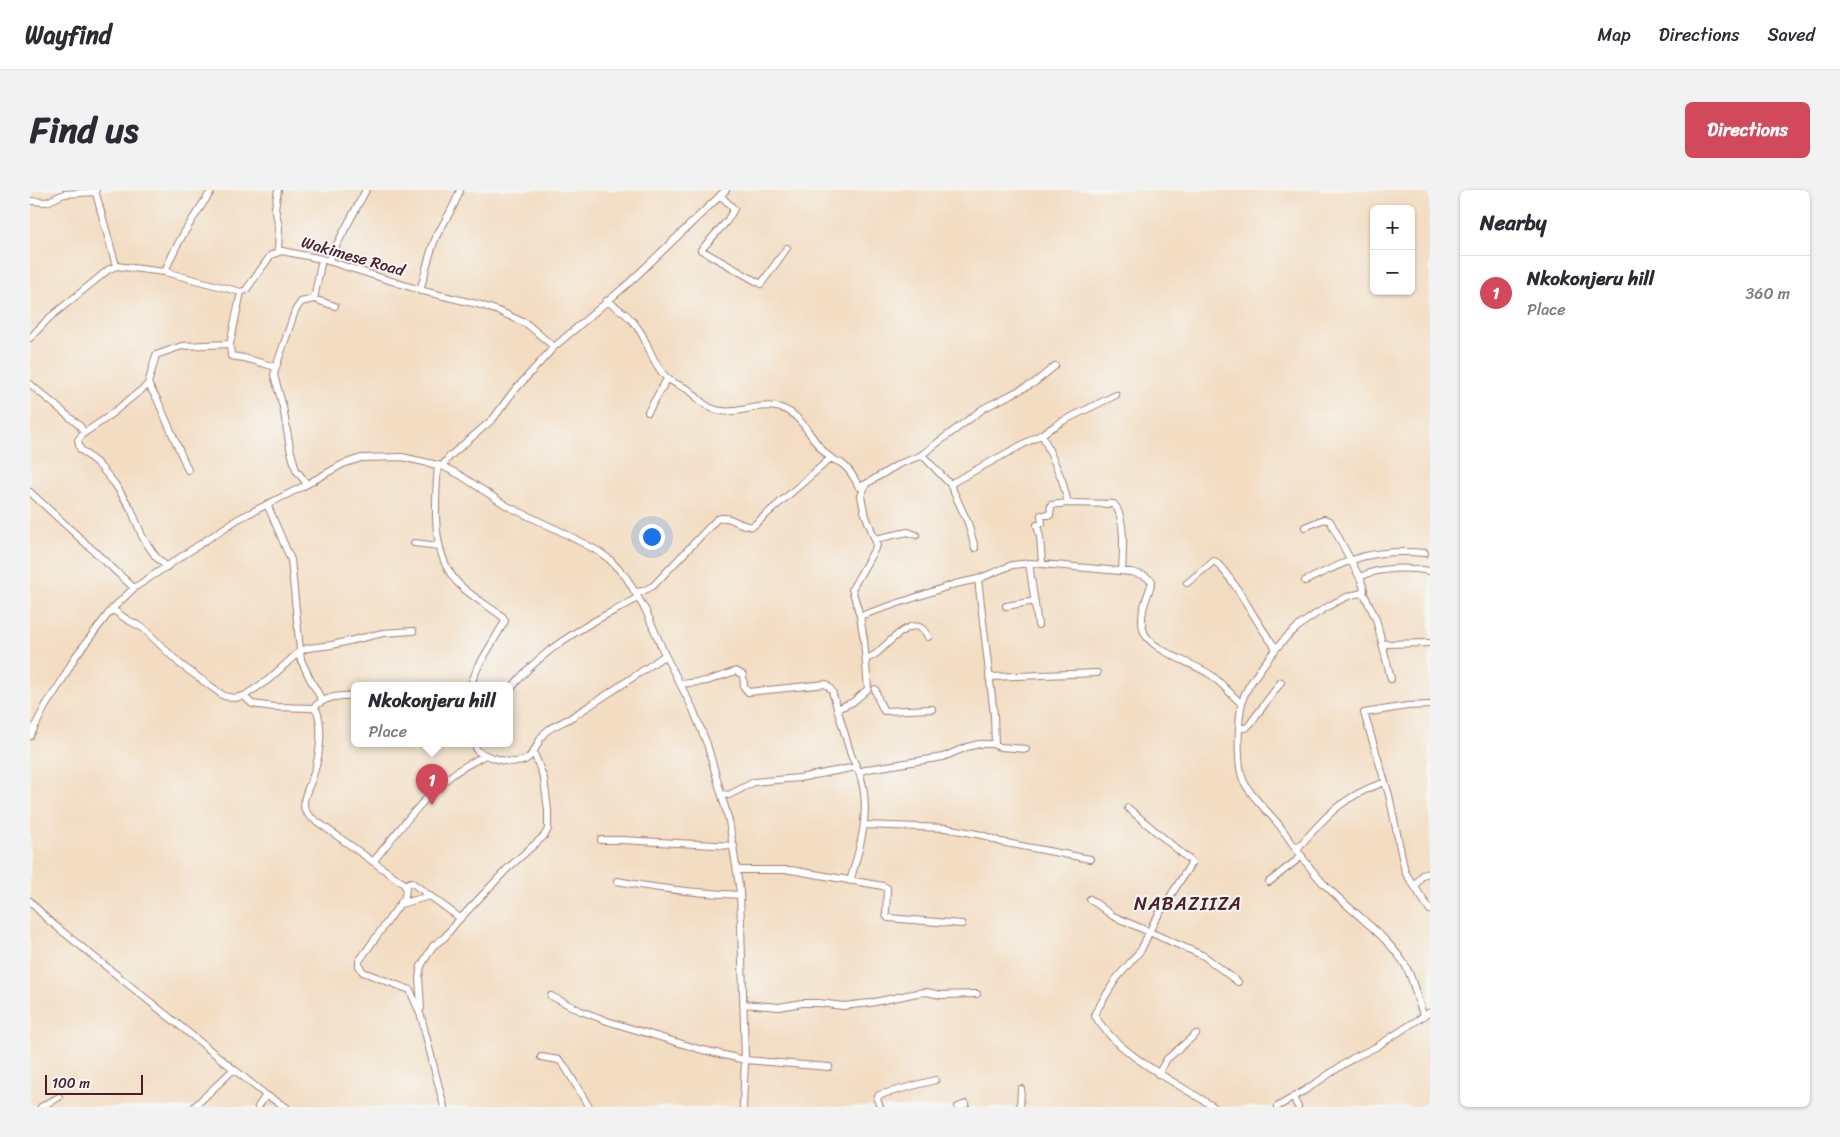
<!DOCTYPE html>
<meta charset="utf-8">
<style>
:root{--surface:#fff;--page:#f2f2f3;--text:#2b2b33;--muted:#7c7c81;--line:#e1e1e2;--accent:#d1495b}
body{margin:0;font-family:Sriracha,sans-serif;background:var(--page);color:var(--text)}
.controls{position:absolute;right:15px;top:15px;display:grid;overflow:hidden;border-radius:8px;box-shadow:0 1px 4px #0004}
.controls button{width:45px;height:45px;display:grid;place-items:center;padding:0;border:0;border-bottom:1px solid var(--line);background:var(--surface);color:var(--text);font:25px sans-serif}
.scale{position:absolute;left:15px;bottom:12px;width:98px;box-sizing:border-box;padding-left:5px;border:2px solid #4a1f2b;border-top:0;font-size:14px;line-height:18px;white-space:nowrap;color:#4a1f2b;-webkit-text-stroke:4px #f6f6f2;paint-order:stroke}
.you{position:absolute;left:621px;top:346px;width:18px;height:18px;margin:-12px;border:4px solid #fff;border-radius:50%;background:#1a73e8;box-shadow:0 0 0 8px #1a73e833}
.badge{display:grid;place-items:center;width:32px;height:32px;border-radius:50%;background:var(--accent);color:#fff;font-size:16px;font-weight:700}
.pin{position:absolute;translate:-50% -41px;filter:drop-shadow(0 1px 2px #0008)}
.pin::after{content:'';position:absolute;top:26px;width:18px;height:15px;background:inherit;clip-path:polygon(0 0,100% 0,50% 100%)}
.popup{position:absolute;left:321px;top:492px;width:162px;height:65px;box-sizing:border-box;display:grid;place-content:center;border-radius:8px;background:var(--surface);filter:drop-shadow(0 1px 4px #0005);font-size:16px;white-space:nowrap;color:var(--muted)}
.popup b{font-size:19px;color:var(--text)}
.popup::after{content:'';position:absolute;left:50%;top:100%;margin-left:-10px;border:10px solid transparent;border-top-color:var(--surface)}
.list{margin:0;padding:0;list-style:none}
h2{display:flex;justify-content:space-between;align-items:center;height:65px;margin:0;padding:0 20px;font-size:21px}
h2 small{font-size:16px;font-weight:400;color:var(--muted)}
.list li{display:grid;grid-template-columns:32px 1fr auto;gap:15px;align-items:center;box-sizing:border-box;height:75px;padding:0 20px;border-top:1px solid var(--line)}
.list b{display:block;font-size:19px;white-space:nowrap}
.list p{margin:0;font-size:16px;white-space:nowrap;color:var(--muted)}
.list em{font-size:16px;font-style:normal;color:var(--muted)}
.map{position:relative;flex:none;width:1400px;height:917px;overflow:hidden;border-radius:8px}
header{display:flex;align-items:center;gap:30px;box-sizing:border-box;height:70px;padding:0 25px;background:var(--surface);border-bottom:1px solid var(--line)}
header strong{font-size:24px}
nav{display:flex;gap:28px;margin-inline-start:auto;font-size:18px}
.intro{display:flex;align-items:center;justify-content:space-between;box-sizing:border-box;height:120px;padding:0 30px}
h1{margin:0;font-size:35px}
.button{padding:12px 22px;border-radius:8px;background:var(--accent);color:#fff;font-size:18px;font-weight:700}
main{display:flex;gap:30px;padding:0 30px}
aside{flex:1;background:var(--surface);border-radius:8px;box-shadow:0 1px 4px #0004}
.map>svg:first-child{display:block}
</style>
<header>
<strong>Wayfind</strong>
<nav><a>Map</a><a>Directions</a><a>Saved</a></nav>
</header>
<div class="intro"><h1>Find us</h1><a class="button">Directions</a></div>
<main>
<div class="map">
<svg width="1400" height="917" viewBox="0 0 1400 917">
<rect width="100%" height="100%" fill="#f6f6f2"/>
<filter id="ink" filterUnits="userSpaceOnUse"><feTurbulence type="fractalNoise" baseFrequency=".02" numOctaves="2"/><feDisplacementMap in="SourceGraphic" scale="10" xChannelSelector="R" yChannelSelector="G"/><feConvolveMatrix kernelMatrix="1 2 1 2 8 2 1 2 1" color-interpolation-filters="sRGB"/></filter>
<filter id="wash" filterUnits="userSpaceOnUse"><feTurbulence type="fractalNoise" baseFrequency=".0096" numOctaves="4" result="noise"/><feDisplacementMap in="SourceGraphic" scale="20" xChannelSelector="R" yChannelSelector="G"/><feGaussianBlur stdDeviation="1.12" result="paint"/><feColorMatrix in="noise" values="0 0 0 0 0 0 0 0 0 0 0 0 0 0 0 0 0 1.4 0 .05"/><feComposite in="paint" operator="in"/></filter>
<g filter="url(#wash)">
<rect width="100%" height="100%" fill="#f3ddc2"/>
</g>
<g filter="url(#ink)">
<g fill="none" stroke-linecap="round" stroke-linejoin="round">
<defs>
<path id="minor" d="M 65,0 L 86,76
M 690,5 L 704,19 L 697,31 L 671,60 L 731,94 L 757,58
M 0,11 L 17,12 L 34,4 L 66,2
M 248,61 L 249,37 L 245,18 L 248,0
M 298,71 L 336,0
M 135,82 C 146,52 164,27 182,0
M 390,101 C 396,81 399,61 408,43 C 416,29 425,16 430,0
M 211,102 L 200,154 L 201,166 L 214,168 L 246,177 L 244,185 L 253,217 L 260,258 L 266,280 L 277,294
M 284,109 L 292,69
M 576,111 C 590,118 601,127 610,141 C 619,156 623,174 636,187 C 642,193 652,196 659,200 C 664,204 668,209 673,213 C 697,233 725,210 751,218 C 776,226 781,254 801,268 C 804,271 808,271 811,273 C 819,278 825,289 829,297 L 836,294 L 831,306 L 834,321 L 847,355 L 822,399 L 830,426 L 834,450 L 838,499 L 823,512 L 807,519
M 0,148 L 19,128 L 45,107 L 78,80 L 86,76 L 135,82 L 211,102 L 216,100 L 241,65 L 252,61 L 292,69 L 393,101 L 451,115 L 471,122 L 497,134 L 524,157
M 246,177 L 265,121 L 271,112 L 284,109 L 305,116
M 0,194 L 50,236 L 54,243 L 75,229 L 115,197 L 118,194 L 126,165 L 152,156 L 200,154
M 118,194 L 127,209 L 158,280
M 618,222 L 637,189
M 54,243 L 48,250 L 50,259 L 68,274 L 85,294 L 101,319 L 113,348 L 126,367 L 137,377
M 1012,244 L 1032,290 L 1038,313
M 892,265 L 920,294 L 938,333 L 945,358
M 408,275 C 405,314 400,369 432,397 C 444,408 460,417 473,427 L 475,431 L 448,477 L 440,496
M 412,276 L 420,266 L 463,229 L 483,202 L 524,157 L 600,92 L 696,0
M 836,294 L 869,274 L 890,266 L 954,218 L 1004,193 L 1025,176
M 920,294 L 1012,244 L 1033,231 L 1086,205
M 0,302 L 104,398
M 237,314 L 261,370 L 271,470 L 280,489 L 292,510
M 1275,337 L 1294,329 L 1300,331 L 1331,390 L 1334,400 L 1331,403
M 845,349 L 878,342 L 886,345
M 384,353 L 409,356
M 999,373 L 1008,435
M 1012,373 L 1010,347 L 1007,335 L 1012,333 L 1011,325 L 1020,325 L 1021,315 L 1038,313 L 1084,314 C 1096,328 1093,363 1092,381
M 1330,387 C 1349,377 1379,377 1400,381
M 948,389 L 964,525 L 965,555
M 1275,391 C 1321,369 1342,358 1395,363
M 1157,393 L 1184,371 L 1186,372 C 1211,398 1224,431 1246,458
M 605,402 L 613,401 L 623,396 L 687,329 C 703,324 709,338 723,336 L 801,268
M 976,416 L 1005,411
M 82,419 L 96,429 L 113,438 L 150,474 L 194,506 L 204,508 L 214,506 L 238,490 L 270,461 L 278,458 L 302,455 L 353,443 L 383,441
M 830,426 L 925,394 L 948,389 L 982,375 L 1001,373 L 1101,382 L 1115,386 L 1122,391 C 1118,408 1109,420 1113,439 C 1117,460 1164,473 1181,485 C 1192,493 1201,505 1212,514
M 1354,454 L 1400,453
M 836,469 C 840,467 844,466 847,463 C 858,454 886,419 898,447
M 959,487 L 1067,483
M 1361,489 L 1346,429 L 1334,404 C 1318,400 1274,431 1262,442 C 1249,453 1217,494 1213,509 C 1208,526 1206,577 1214,592 C 1223,610 1241,623 1252,639 C 1266,658 1279,679 1296,696 C 1321,721 1351,741 1372,770 C 1384,786 1385,808 1394,826
M 651,494 L 677,491 L 706,481 L 713,485 L 714,497 L 718,502 L 796,494 L 802,501 L 821,565 L 829,582
M 845,499 L 849,511 L 854,521 L 902,519
M 480,500 C 503,469 536,447 570,428 C 583,421 596,416 608,407
M 214,506 L 222,514 L 244,517 L 283,518 L 287,521 C 294,542 289,569 282,589 C 279,597 273,607 274,615 C 274,621 278,625 282,628 L 373,693 L 376,698 L 375,707 L 329,771 L 329,776 L 333,782 L 380,800 L 391,826 L 414,917
M 1400,515 L 1377,516 L 1334,523 L 1359,605 L 1375,682 L 1400,720
M 283,518 C 294,507 309,505 324,506
M 1210,538 L 1216,538 L 1220,534 L 1251,492
M 0,546 L 16,515 L 30,494 L 45,467 L 82,419 L 104,398 L 208,329 L 272,297 L 313,274 L 331,268 L 372,267 L 412,276 L 430,285 L 477,316 L 528,340 L 568,361 L 579,369 L 596,387 L 616,421 L 635,465 L 662,517 L 677,554 L 699,631 L 710,702 L 715,870 L 713,917
M 445,554 L 447,561 C 458,567 482,576 495,570 C 508,563 507,547 518,540 C 525,535 534,532 542,527 C 573,507 605,487 635,465
M 692,604 L 699,605 L 724,592 L 769,588 L 826,577
M 1098,618 L 1162,672 L 1124,732 L 1111,760 L 1086,789 L 1065,823 L 1065,826 C 1089,866 1146,892 1184,917
M 834,635 L 916,638 L 952,645 L 971,652 L 1060,669
M 571,650 L 591,650 L 704,656
M 1267,659 C 1296,626 1311,607 1355,592
M 343,672 C 367,642 391,610 422,585 C 432,577 444,572 455,565
M 708,680 L 761,680 L 853,696 L 857,698 L 856,725 L 858,728 L 932,734
M 587,691 C 628,699 669,703 710,705
M 820,691 C 831,656 842,617 829,582 L 838,579 L 913,567 L 937,557 L 949,554 L 962,554 L 970,557 L 996,559
M 1239,692 L 1272,666
M 374,695 L 381,692 L 430,728
M 1385,697 L 1392,685 L 1400,683
M 1060,709 L 1083,726 L 1174,766 L 1208,792
M 0,711 L 17,729 L 236,905 L 256,917
M 370,714 L 400,706
M 521,806 L 551,821 L 580,832 L 669,859 L 715,870 L 799,877
M 713,814 L 749,817 L 772,813 L 789,813 L 813,816 L 840,813 L 887,803 L 896,802 L 911,805 L 947,804
M 391,818 L 389,787 L 391,776 L 403,756 L 415,747 L 425,734 L 477,679 L 514,646 L 518,639 L 518,620 L 514,589 L 504,563
M 511,867 L 529,870 L 534,875 L 559,917
M 1128,884 L 1137,869 L 1166,844
M 1263,907 L 1268,917
M 11,917 L 29,907
M 164,917 L 204,879
M 228,917 L 236,905
M 850,917 L 847,909 L 849,905 L 905,890
M 928,917 L 936,914
M 990,917 L 991,899
M 1247,917 L 1277,899 L 1323,868 L 1346,857 L 1400,822"/>
</defs>
<use href="#minor" stroke="#9e7e76" stroke-width="8"/>
<use href="#minor" stroke="#fff" stroke-width="6"/>
</g>
</g>
<g text-anchor="middle" dominant-baseline="central" stroke-width="4" stroke-linejoin="round" paint-order="stroke">
<g font-size="16" fill="#4a1f2b" stroke="#f6f6f2">
<text transform="translate(323 66) rotate(16)">Wakimese Road</text>
</g>
<g font-size="19" letter-spacing="1" fill="#4a1f2b" stroke="#f6f6f2">
<text x="1158" y="713">NABAZIIZA</text>
</g>
</g>
</svg>
<div class="controls">
<button>+</button>
<button>−</button>
</div>
<div class="scale">100 m</div>
<div class="you"></div>
<div class="pin badge" style="left:402px;top:615px">1</div>
<div class="popup"><b>Nkokonjeru hill</b>Place</div>
</div>
<aside>
<h2>Nearby<small></small></h2>
<ul class="list">
<li><span class="badge">1</span><div><b>Nkokonjeru hill</b><p>Place</p></div><em>360 m</em></li>
</ul>
</aside>
</main>
